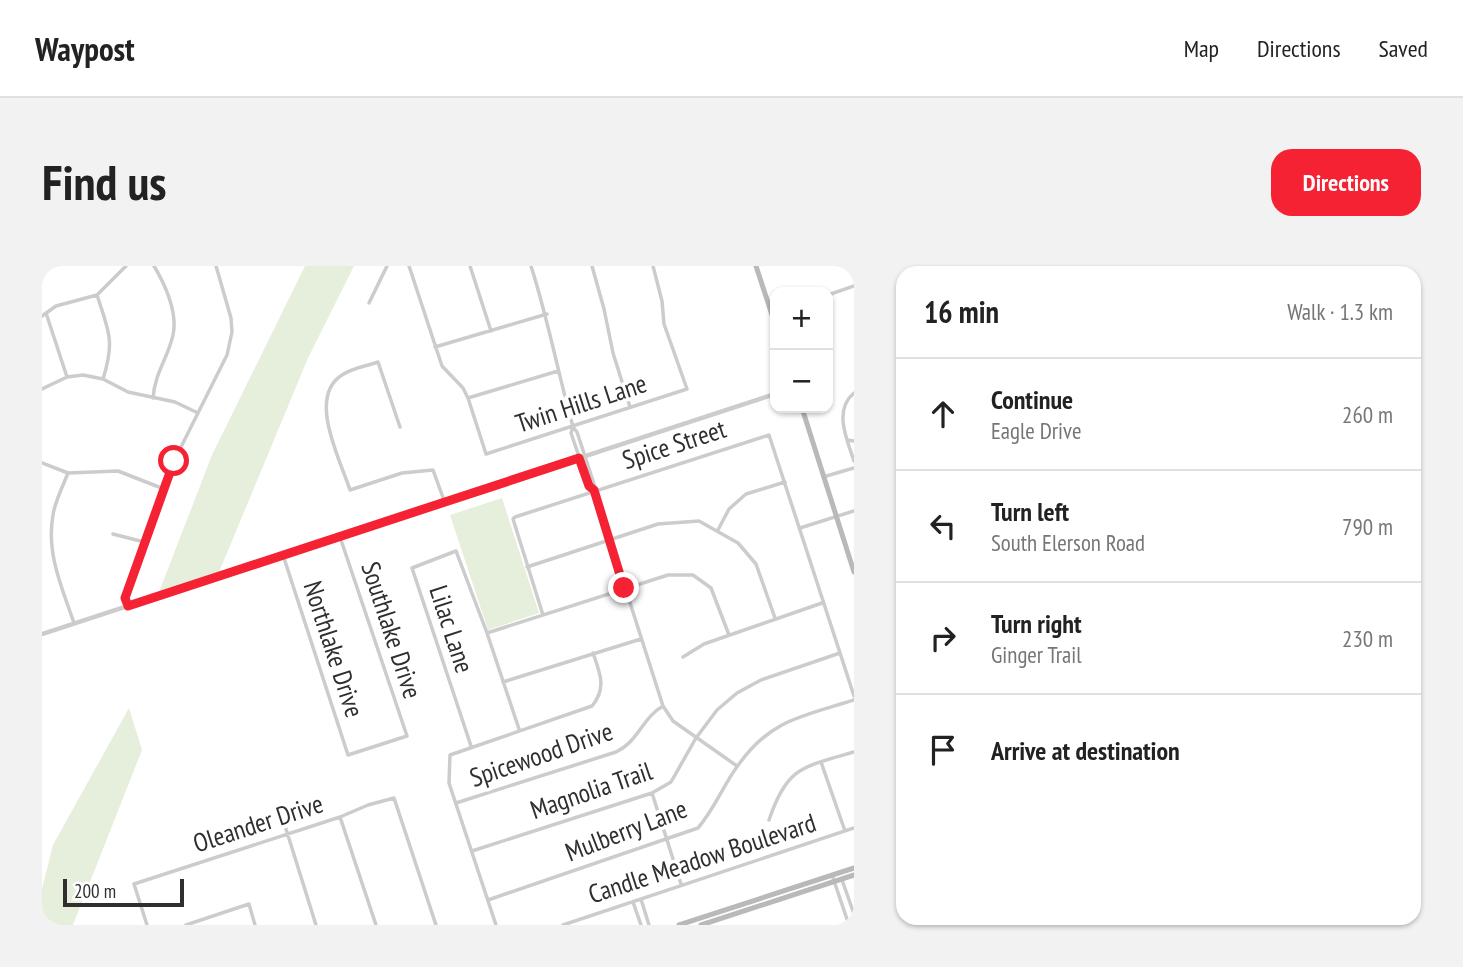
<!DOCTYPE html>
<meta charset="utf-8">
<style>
:root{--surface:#fff;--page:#f2f2f2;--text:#222;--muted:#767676;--line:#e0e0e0;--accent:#f52234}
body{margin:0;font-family:"PT Sans Narrow",sans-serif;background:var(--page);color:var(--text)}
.controls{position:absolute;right:21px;top:21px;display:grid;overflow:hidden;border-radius:14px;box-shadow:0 2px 5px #0004}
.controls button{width:63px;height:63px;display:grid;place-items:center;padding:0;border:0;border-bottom:2px solid var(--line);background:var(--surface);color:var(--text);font:35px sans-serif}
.scale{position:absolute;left:21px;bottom:18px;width:121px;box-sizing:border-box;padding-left:7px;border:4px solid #2f2f2f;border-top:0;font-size:19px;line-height:24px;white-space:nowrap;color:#2f2f2f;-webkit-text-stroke:5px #fff;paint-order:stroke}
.stop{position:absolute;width:21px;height:21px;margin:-16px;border:5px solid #f52234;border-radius:50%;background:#fff}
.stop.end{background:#f52234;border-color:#fff;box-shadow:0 2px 7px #0008}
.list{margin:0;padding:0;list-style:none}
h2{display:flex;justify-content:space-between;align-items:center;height:91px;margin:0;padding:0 28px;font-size:30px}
h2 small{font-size:23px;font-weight:400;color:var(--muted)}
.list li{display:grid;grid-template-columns:46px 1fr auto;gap:21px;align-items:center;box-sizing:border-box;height:112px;padding:0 28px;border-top:2px solid var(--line)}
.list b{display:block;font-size:26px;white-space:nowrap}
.list p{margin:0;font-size:23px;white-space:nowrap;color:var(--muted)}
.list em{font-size:23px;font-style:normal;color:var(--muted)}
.icon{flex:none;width:38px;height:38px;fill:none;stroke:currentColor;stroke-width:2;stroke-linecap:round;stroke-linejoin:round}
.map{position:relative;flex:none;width:812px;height:659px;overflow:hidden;border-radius:21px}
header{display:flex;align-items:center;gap:42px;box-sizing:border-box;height:98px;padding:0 35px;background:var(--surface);border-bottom:2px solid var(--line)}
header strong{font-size:33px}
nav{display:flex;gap:38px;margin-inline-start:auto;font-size:24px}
.intro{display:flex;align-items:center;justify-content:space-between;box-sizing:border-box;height:168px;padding:0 42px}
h1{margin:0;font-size:49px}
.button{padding:18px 32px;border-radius:21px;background:var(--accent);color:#fff;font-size:24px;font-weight:700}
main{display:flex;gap:42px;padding:0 42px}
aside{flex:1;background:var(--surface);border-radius:21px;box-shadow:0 2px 5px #0004}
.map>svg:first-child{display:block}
</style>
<header>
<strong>Waypost</strong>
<nav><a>Map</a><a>Directions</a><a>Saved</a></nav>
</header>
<div class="intro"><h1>Find us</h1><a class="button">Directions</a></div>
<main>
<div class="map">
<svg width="812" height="659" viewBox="0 0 812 659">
<rect width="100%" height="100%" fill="#fff"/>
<path fill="#e6eedc" d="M 263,0 L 312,0 L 266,92 L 175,311 L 117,326 L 170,189 Z
M 460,232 L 497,347 L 446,364 L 408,249 Z
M 87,442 L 100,484 L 31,659 L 0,659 L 0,623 L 11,579 Z"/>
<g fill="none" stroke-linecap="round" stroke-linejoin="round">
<path stroke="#ccc" stroke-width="3.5" d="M 367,0 L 400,100 L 421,122 L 426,132 L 444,188 L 645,123 L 622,58 L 620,35 L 611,0
M 428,0 L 449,65
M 489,0 C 506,53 516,107 531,161 L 529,167 L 547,220 L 552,224
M 550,0 L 562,43 L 571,87 L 588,141
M 55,29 C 67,66 73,75 61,113
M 786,29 L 812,20
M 327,37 L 345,0
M 4,47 L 25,111
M 0,50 L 14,40 L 55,29 L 84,0
M 393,81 L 505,48
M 0,123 L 25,111 L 41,109 L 61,113 L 86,126 L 133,136 L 156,147
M 812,127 C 791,144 805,174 812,195
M 111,132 C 113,106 126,92 131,69 C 136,47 123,18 112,0
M 426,132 L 516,105
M 358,161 L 336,96 C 325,100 310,102 300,109 C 265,131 298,193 308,224 L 360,207 L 391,204 L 403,237
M 531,161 L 535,166 L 552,218 L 552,224 L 621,440 L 631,455 L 695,500
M 805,174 L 812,175
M 0,197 L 26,207 L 76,205 L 122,223
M 26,207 C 21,220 13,235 11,249 C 4,287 20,322 32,357
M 781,211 L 812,202
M 758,262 L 812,245
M 676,264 L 687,243 L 704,228 L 743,216
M 71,268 L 102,276
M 241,289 L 306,489 L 365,470 L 298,271
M 485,301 L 616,258 L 657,255 L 696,277 L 714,298 L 733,352
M 86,340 L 83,332 L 132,195 L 185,89 L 190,66 L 189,52 L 174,0
M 501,349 L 471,253 L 473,251 L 727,169 L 812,430
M 445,367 L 626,309 L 651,309 L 669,322 L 687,369
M 641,391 L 662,378 L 780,337
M 461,416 L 599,373
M 429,480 L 370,302 L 414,285 L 445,367 L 477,463
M 779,496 L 803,565
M 610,527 L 639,618
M 414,537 L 574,486 C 597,475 600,452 621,440
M 239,547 L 274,659
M 298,551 L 334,659
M 727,554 C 745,500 761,501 812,486
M 430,585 L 610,527 L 629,516 L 654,472 L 675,444 L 695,427 L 719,414 L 798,387
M 790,609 L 807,659
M 800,614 L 812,648
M 599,633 L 607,659
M 446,634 L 656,562 C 674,541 681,519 697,498 C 729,453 762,450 812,434
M 591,636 L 599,659
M 105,659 L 92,618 L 298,551 L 326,539 L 352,532 L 394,659
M 144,659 L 207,638 L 213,659
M 454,659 L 407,517 L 408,489 L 550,440 C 565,422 558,407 551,387
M 521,659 L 812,562"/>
<path stroke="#ccc" stroke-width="4.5" d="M 0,368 L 733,128"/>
<path stroke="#b9b9b9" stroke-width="5" d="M 714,0 L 733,58
M 760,142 L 812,306
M 637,659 L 812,602
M 659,659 L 812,609"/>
</g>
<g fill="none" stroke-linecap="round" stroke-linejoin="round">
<path stroke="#f52234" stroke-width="9" d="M 132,195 L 83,332 L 86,340 L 537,192 L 547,220 L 552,224 L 582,322"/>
</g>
<g text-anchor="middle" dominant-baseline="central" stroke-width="7" stroke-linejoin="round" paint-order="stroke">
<g font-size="26" fill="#2f2f2f" stroke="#fff">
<text transform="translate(539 137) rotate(-18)">Twin Hills Lane</text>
<text transform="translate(632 178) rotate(-18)">Spice Street</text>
<text transform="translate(410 363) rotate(72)">Lilac Lane</text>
<text transform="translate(350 364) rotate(72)">Southlake Drive</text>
<text transform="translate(292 383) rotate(72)">Northlake Drive</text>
<text transform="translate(499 488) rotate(-19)">Spicewood Drive</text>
<text transform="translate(549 524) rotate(-19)">Magnolia Trail</text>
<text transform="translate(216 557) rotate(-18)">Oleander Drive</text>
<text transform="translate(584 564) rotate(-21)">Mulberry Lane</text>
<text transform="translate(660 592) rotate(-18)">Candle Meadow Boulevard</text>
</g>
</g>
</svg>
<div class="controls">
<button>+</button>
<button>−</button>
</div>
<div class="scale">200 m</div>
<div class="stop" style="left:132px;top:195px"></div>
<div class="stop end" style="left:582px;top:322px"></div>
</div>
<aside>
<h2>16 min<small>Walk · 1.3 km</small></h2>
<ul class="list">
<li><svg class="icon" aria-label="ahead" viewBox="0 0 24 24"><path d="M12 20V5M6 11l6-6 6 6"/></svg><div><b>Continue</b><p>Eagle Drive</p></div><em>260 m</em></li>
<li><svg class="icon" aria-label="left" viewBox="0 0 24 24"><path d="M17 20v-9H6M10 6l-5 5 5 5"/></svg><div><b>Turn left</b><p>South Elerson Road</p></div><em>790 m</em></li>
<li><svg class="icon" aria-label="right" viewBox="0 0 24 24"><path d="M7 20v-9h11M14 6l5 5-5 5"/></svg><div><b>Turn right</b><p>Ginger Trail</p></div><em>230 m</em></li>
<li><svg class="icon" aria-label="arrive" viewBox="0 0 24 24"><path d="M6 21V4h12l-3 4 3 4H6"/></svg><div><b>Arrive at destination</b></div></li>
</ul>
</aside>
</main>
